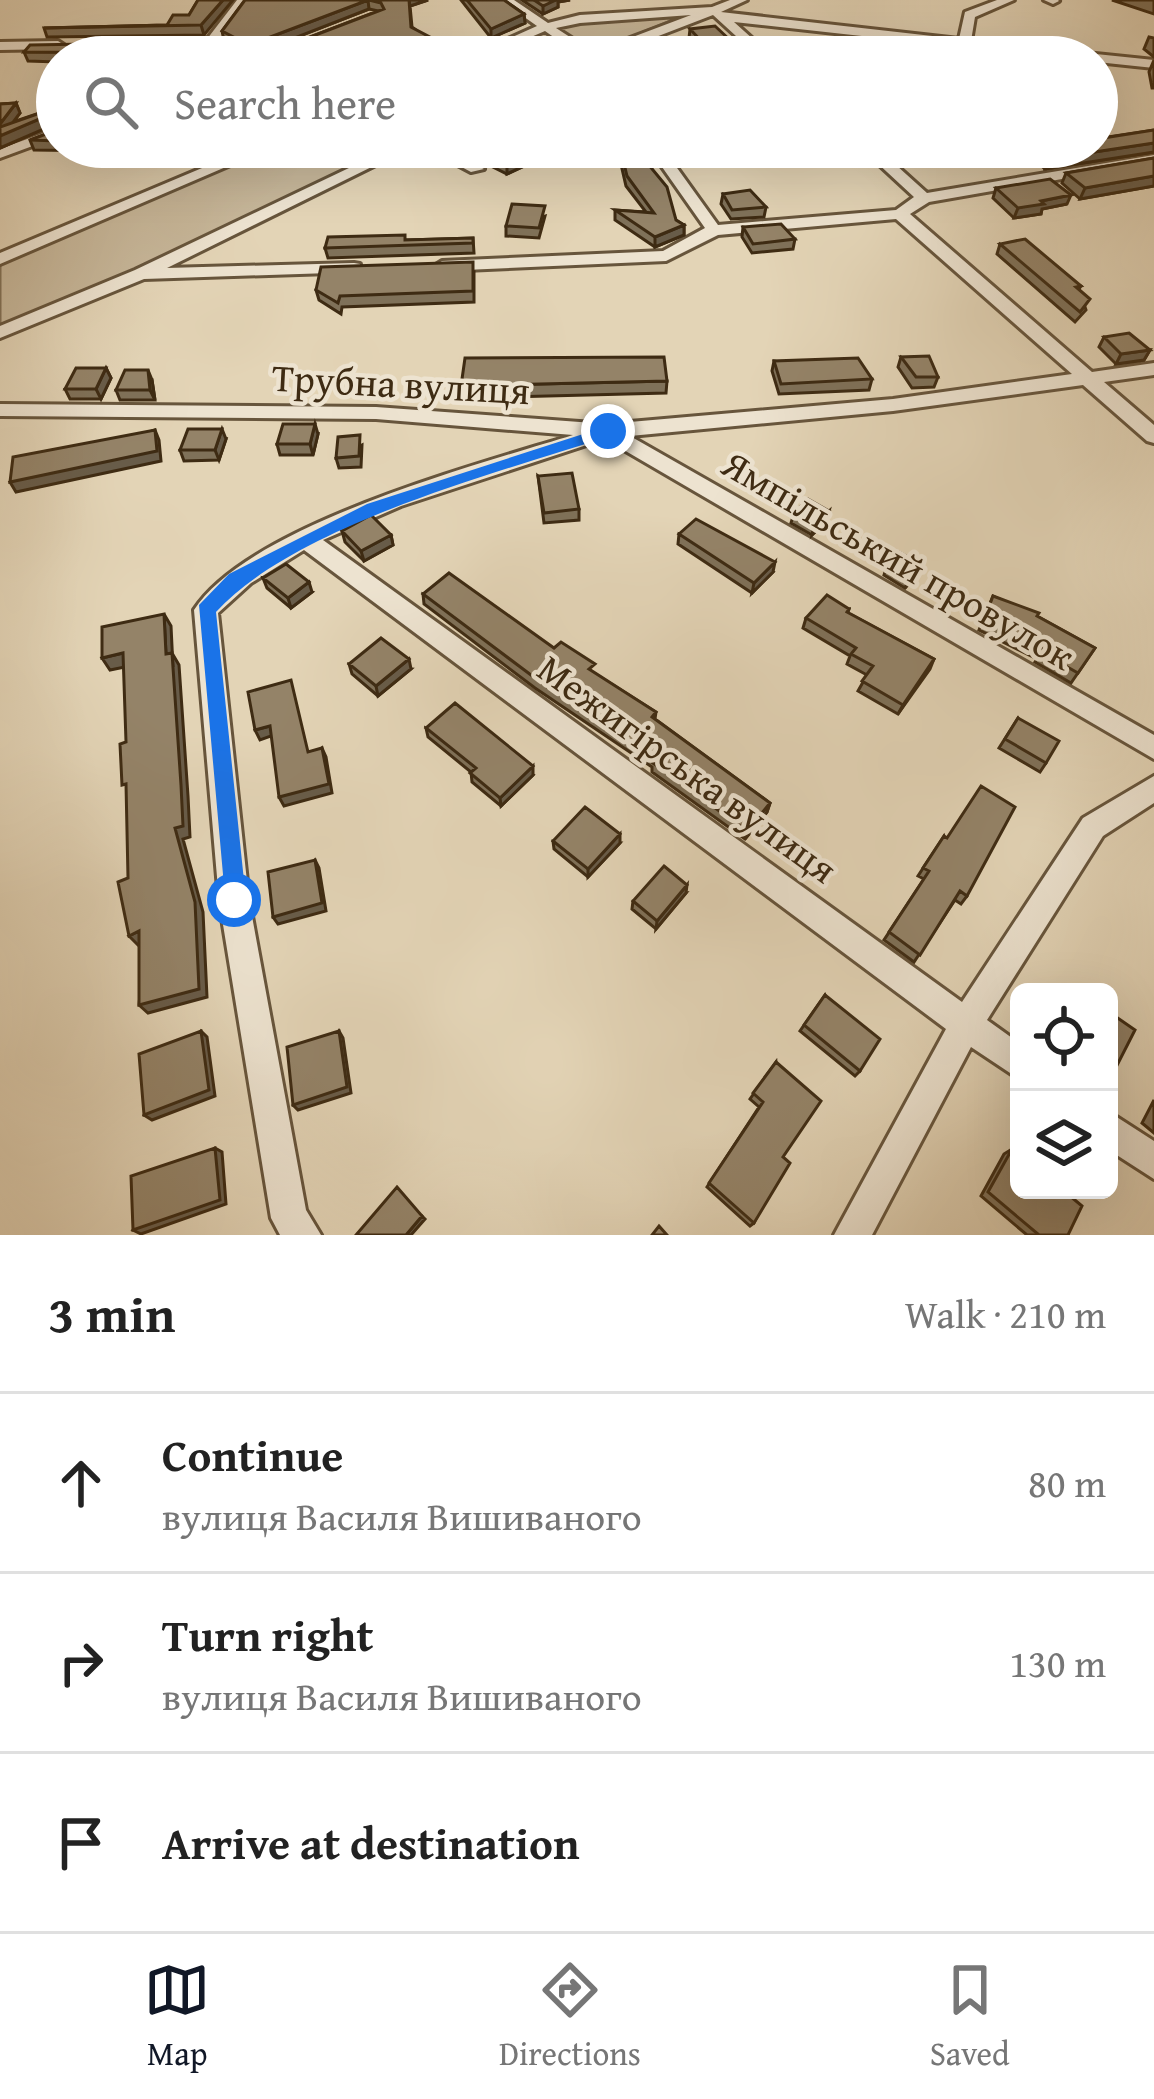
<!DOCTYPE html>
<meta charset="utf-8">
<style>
:root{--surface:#fff;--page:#f6f6f6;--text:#222;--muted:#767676;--line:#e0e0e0;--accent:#111827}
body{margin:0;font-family:"Gentium Book Plus",serif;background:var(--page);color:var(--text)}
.controls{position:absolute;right:36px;bottom:36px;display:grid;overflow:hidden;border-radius:18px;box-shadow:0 12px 48px #0002}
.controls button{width:108px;height:108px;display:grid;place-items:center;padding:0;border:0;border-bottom:3px solid var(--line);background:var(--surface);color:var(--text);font:60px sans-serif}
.stop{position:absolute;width:36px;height:36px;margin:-27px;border:9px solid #1a73e8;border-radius:50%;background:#fff}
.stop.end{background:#1a73e8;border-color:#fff;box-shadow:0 3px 12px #0008}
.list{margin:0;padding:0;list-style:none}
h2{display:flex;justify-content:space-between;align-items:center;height:156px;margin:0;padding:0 48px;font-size:51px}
h2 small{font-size:39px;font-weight:400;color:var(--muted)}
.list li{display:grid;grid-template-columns:78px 1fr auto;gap:36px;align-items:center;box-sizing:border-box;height:180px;padding:0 48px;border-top:3px solid var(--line)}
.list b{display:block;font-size:45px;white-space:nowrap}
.list p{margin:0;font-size:39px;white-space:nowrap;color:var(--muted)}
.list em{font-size:39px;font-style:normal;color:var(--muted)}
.icon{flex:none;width:66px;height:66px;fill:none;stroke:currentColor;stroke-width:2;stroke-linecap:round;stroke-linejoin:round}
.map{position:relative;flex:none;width:1154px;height:1235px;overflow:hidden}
.search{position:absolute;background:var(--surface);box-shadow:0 12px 48px #0002;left:36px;right:36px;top:36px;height:132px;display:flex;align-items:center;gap:30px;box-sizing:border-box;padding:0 42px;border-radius:66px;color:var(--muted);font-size:45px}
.sheet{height:696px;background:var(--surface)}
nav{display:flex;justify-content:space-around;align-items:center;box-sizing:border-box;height:168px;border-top:3px solid var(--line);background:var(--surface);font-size:33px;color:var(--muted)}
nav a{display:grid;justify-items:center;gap:6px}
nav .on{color:var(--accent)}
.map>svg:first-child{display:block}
</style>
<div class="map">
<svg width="1154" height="1235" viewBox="0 0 1154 1235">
<rect width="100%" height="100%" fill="#e3d4b6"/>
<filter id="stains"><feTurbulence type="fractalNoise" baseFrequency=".00167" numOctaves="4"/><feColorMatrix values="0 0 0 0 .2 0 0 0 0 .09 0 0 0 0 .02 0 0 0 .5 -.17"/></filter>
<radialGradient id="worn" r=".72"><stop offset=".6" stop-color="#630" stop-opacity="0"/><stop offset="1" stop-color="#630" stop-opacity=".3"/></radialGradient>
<path fill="#c7b79a" stroke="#827156" stroke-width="3" d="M 658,14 L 683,16 L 582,57 L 480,57 L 547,28 Z
M 272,147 L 396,147 L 147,266 L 0,329 L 0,264 Z"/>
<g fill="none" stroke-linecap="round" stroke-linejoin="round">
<defs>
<path id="minor" d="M 237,0 L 249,0 L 217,42 L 248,57 L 231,57 L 204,43 Z
M 500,0 L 514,0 L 548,23 L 580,15 L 712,7 L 730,0 L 747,0 L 721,12 L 959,39 L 965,12 L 997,0 L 1014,0 L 975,17 L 971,41 L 1154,60 L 1154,68 L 1097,62 L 1097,57 L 1051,57 L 734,22 L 773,57 L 759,57 L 713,15 L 604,57 L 582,57 L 545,31 L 485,57 L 468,57 L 537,26 ZM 691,15 L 593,52 L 556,28 L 580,23 Z
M 1044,0 L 1058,0 L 1059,1 L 1053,4 Z
M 0,42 L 58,41 L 64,45 L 58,49 L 0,50 Z
M 57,128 L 57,137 L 0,158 L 0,149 Z
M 252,147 L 272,147 L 0,264 L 0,253 Z
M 393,147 L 412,147 L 167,268 L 354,263 L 360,264 L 360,272 L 144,279 L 0,338 L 0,326 L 135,270 Z
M 424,147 L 443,147 L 484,169 L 471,172 Z
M 648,147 L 662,147 L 718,225 L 896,210 L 914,197 L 860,147 L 876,147 L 927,193 L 1154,155 L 1154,163 L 929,202 L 910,214 L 1092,372 L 1154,363 L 1154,375 L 1104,382 L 1154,425 L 1154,443 L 1147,441 L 1083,385 L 893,411 L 630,436 L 1154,735 L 1154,759 L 605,439 L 401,506 L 323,540 L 962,1002 L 1083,818 L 1154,776 L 1154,803 L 1103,836 L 987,1020 L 1019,1043 L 1019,1079 L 971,1047 L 872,1235 L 834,1235 L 946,1029 L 304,550 L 251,583 L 218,613 L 249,900 L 306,1210 L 321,1235 L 280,1235 L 271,1218 L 219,900 L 194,610 C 249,525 477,465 573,435 L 376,419 L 0,416 L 0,404 L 376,407 L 607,424 L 893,399 L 1072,374 L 896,219 L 718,235 L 666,261 L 442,271 L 434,266 L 442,261 L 663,251 L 705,228 Z
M 1109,1112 L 1154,1141 L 1154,1179 L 1109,1150 Z"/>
</defs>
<use href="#minor" stroke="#67553c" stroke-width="6"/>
<use href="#minor" fill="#ede3d0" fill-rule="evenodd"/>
</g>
<path fill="#7f7159" stroke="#3e2b13" stroke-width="3" fill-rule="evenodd" d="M 198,0 L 204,35 L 47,37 L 44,28 L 167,25 L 189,15 Z
M 245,0 L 428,0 L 410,6 L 412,27 L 448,55 L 444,57 L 57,57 L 57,62 L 28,61 L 24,52 L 246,52 L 224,40 L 222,31 ZM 369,9 L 378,11 L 271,52 L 258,52 Z
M 461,0 L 504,0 L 524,14 L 525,23 L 491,38 Z
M 522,0 L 570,0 L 558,2 L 558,7 L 543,14 Z
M 1112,0 L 1154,0 L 1154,14 Z
M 690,29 L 748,57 L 706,57 L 689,38 Z
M 1149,37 L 1154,38 L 1154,57 L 1144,49 Z
M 1154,60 L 1154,88 L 1152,88 L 1149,72 Z
M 16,103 L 20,113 L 13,122 L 57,107 L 57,147 L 102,147 L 104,151 L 34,150 L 30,140 L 57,130 L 55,124 L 0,148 L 0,104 Z
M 1154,130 L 1154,152 L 1045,169 L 1032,158 L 1035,148 Z
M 453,147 L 534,147 L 539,159 L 507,174 Z
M 617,147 L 634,147 L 676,220 L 684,225 L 684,235 L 655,247 L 615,220 L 615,210 L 646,212 L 626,186 Z
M 884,147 L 924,147 L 926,161 L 902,164 Z
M 1154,158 L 1154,186 L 1080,199 L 1062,183 L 1066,173 Z
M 996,188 L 1067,204 L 1042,209 L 1041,214 L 1014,218 L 993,198 Z
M 723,194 L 766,207 L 764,217 L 731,219 L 721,204 Z
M 545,216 L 539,238 L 506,236 L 506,226 Z
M 743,227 L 795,239 L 793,249 L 752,253 L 742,237 Z
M 473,238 L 474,253 L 328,258 L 325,248 L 406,240 Z
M 1000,244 L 1081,286 L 1079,289 L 1086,310 L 1075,322 L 997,254 Z
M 474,272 L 474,302 L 342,307 L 341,314 L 319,300 L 316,290 Z
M 1104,337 L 1150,350 L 1144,360 L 1116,364 L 1099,347 Z
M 901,357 L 938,377 L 934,387 L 912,388 L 898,367 Z
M 774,361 L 872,379 L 869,390 L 779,394 L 772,371 Z
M 106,368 L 111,378 L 101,399 L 70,399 L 65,389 Z
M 152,380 L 155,400 L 120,400 L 116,390 Z
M 667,381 L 666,393 L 463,398 L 461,386 Z
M 318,434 L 313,455 L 280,455 L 277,444 Z
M 226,439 L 219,460 L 184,461 L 180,450 Z
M 362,445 L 361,467 L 339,468 L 336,458 Z
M 538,476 L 579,509 L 579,520 L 544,523 Z
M 829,511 L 826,521 L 812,535 L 791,523 L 794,513 Z
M 342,531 L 391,535 L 393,545 L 364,561 L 345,542 Z
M 679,534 L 773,572 L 752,593 L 678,544 Z
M 921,564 L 917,574 L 905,588 L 884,575 L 887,566 Z
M 263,578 L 312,592 L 291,608 L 267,588 Z
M 423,594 L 554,648 L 594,673 L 656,712 L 655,719 L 770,803 L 767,812 L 745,839 L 652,772 L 652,767 L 535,688 L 424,604 Z
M 993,596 L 1037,616 L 1095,648 L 1071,683 L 1035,662 L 1037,659 L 979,630 Z
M 849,609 L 848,613 L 934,659 L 898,714 L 858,691 L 867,675 L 847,664 L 850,656 L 803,628 L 806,618 Z
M 349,664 L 411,669 L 378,696 L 352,674 Z
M 1018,718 L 1046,763 L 1040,772 L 999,748 Z
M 426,728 L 533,775 L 501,806 L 472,782 L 471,772 L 428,737 Z
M 944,836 L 967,896 L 961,904 L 955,900 L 914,962 L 884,940 L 924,879 L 918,876 Z
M 553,841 L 620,843 L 588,877 L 554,849 Z
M 686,893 L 656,929 L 632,909 L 633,901 Z
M 825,995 L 860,1071 L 855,1076 L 800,1031 Z
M 776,1062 L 783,1157 L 754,1223 L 750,1226 L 707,1187 L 759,1107 L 750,1099 Z
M 1154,1100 L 1154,1133 L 1142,1123 Z
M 1012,1149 L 1068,1235 L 1027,1235 L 981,1196 L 1004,1154 Z"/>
<path fill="#685c49" stroke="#3e2b13" stroke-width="3" d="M 223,0 L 233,0 L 204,35 L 201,25 Z
M 368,0 L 369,9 L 251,55 L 249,45 Z
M 409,0 L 428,0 L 410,6 Z
M 553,0 L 570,0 L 558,2 L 558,7 L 543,14 L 543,6 Z
M 524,14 L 525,23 L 491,38 L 491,29 Z
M 447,46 L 448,55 L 444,57 L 419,57 Z
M 308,50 L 310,57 L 286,57 Z
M 16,103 L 20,113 L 5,133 L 51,114 L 55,124 L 0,148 L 0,124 Z
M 1154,143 L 1154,152 L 1045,169 L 1048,159 Z
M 539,149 L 539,159 L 507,174 L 507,165 Z
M 928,152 L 926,161 L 902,164 L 904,155 Z
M 1154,176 L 1154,186 L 1080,199 L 1085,188 Z
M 1071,195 L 1067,204 L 1042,209 L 1041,214 L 1014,218 L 1018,208 L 1041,201 Z
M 684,225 L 684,235 L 655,247 L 655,237 Z
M 1150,350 L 1144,360 L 1116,364 L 1121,354 Z
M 106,368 L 111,378 L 101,399 L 96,389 Z
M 148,370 L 152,380 L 155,400 L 150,390 Z
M 315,424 L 318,434 L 313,455 L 310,444 Z
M 222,429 L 226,439 L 219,460 L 215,450 Z
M 155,430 L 159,440 L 161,461 L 16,492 L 10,482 Z
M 829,511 L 826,521 L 812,535 L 814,524 Z
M 391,535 L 393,545 L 364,561 L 361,551 Z
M 775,562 L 773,572 L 752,593 L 754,583 Z
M 921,564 L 917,574 L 905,588 L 909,578 Z
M 309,582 L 312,592 L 291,608 L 288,598 Z
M 164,614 L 171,626 L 173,667 L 166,654 Z
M 123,653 L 130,666 L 110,670 L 102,658 Z
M 172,653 L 179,665 L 188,796 L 190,837 L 183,839 L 203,912 L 207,997 L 148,1013 L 139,1005 Z
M 409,659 L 411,669 L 378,696 L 376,686 Z
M 934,659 L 930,669 L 898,714 L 903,705 Z
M 270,726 L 274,735 L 260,740 L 255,730 Z
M 322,748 L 326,757 L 332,793 L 284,806 L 279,797 Z
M 533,766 L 533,775 L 501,806 L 500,798 Z
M 770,803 L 767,812 L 745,839 L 747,831 Z
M 620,834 L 620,843 L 588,877 L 588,869 Z
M 315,860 L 319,868 L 326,911 L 278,924 L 273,917 Z
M 687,885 L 686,893 L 656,929 L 657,921 Z
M 139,931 L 148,941 L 138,945 L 129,936 Z
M 201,1031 L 207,1037 L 215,1096 L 152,1120 L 144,1115 Z
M 339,1031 L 343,1038 L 351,1093 L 298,1110 L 293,1105 Z
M 215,1148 L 222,1152 L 226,1204 L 141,1234 L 133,1230 Z
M 422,1216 L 425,1219 L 411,1235 L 406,1235 Z"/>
<path fill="#948368" stroke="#3e2b13" stroke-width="3" d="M 198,0 L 223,0 L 201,25 L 44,28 L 167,25 L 173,15 L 189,15 Z
M 245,0 L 368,0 L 249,45 L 222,31 Z
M 369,0 L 409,0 L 411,27 L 447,46 L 419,57 L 311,57 L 308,50 L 286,57 L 197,57 L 209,53 L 24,52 L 30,45 L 205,42 L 229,52 L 271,52 L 384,9 L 381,3 Z
M 467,0 L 504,0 L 524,14 L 491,29 Z
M 534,0 L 556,0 L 543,6 Z
M 715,26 L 748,57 L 716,57 L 690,29 Z
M 16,103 L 0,124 L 0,104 Z
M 57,107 L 57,118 L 51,114 L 0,136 L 0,127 Z
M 57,125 L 57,141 L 30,140 L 57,130 Z
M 1154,130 L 1154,143 L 1048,159 L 1035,148 L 1097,147 L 1097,139 Z
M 471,147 L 534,147 L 539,149 L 507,165 Z
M 620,147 L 634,147 L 667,187 L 676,220 L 684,225 L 655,237 L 615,210 L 654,213 L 627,176 Z
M 896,147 L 924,147 L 928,152 L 904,155 Z
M 1154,158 L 1154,176 L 1085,188 L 1066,173 Z
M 1050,179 L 1071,195 L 1041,201 L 1044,204 L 1018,208 L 996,188 Z
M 750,190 L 766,207 L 732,210 L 723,194 Z
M 512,204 L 545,206 L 539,228 L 506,226 Z
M 781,224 L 795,239 L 753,244 L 743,227 Z
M 405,235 L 405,240 L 473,238 L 473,243 L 325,248 L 328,237 Z
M 1025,239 L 1081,286 L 1076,287 L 1090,299 L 1080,312 L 1000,244 Z
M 473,262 L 473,291 L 340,296 L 338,303 L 316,290 L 321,267 Z
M 1129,333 L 1150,350 L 1121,354 L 1104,337 Z
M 929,356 L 938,377 L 916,377 L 901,357 Z
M 664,357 L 667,381 L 461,386 L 465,358 Z
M 858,358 L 872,379 L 781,384 L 774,361 Z
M 76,368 L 106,368 L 96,389 L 65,389 Z
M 125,370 L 148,370 L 150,390 L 116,390 Z
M 283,424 L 315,424 L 310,444 L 277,444 Z
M 188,429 L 222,429 L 215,450 L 180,450 Z
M 155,430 L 157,451 L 10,482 L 13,457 Z
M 360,435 L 359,456 L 336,458 L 338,437 Z
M 572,473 L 579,509 L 544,513 L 538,476 Z
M 808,499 L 829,511 L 814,524 L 794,513 Z
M 371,515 L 391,535 L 361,551 L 342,531 Z
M 696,519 L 775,562 L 754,583 L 679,534 Z
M 899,552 L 921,564 L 909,578 L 887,566 Z
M 286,564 L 309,582 L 288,598 L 263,578 Z
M 449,573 L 554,648 L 561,642 L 595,664 L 589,669 L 656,712 L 652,717 L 770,803 L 747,831 L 653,763 L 656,760 L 535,678 L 423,594 Z
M 827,595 L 849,609 L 847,612 L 934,659 L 903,705 L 862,681 L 873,666 L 851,654 L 856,648 L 806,618 Z
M 993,596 L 1039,613 L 1037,616 L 1095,648 L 1078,673 L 1041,652 L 1043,649 L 984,620 Z
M 164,614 L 166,654 L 172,653 L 181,785 L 183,826 L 175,828 L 195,902 L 199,989 L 139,1005 L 139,931 L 129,936 L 118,882 L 128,878 L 126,784 L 122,785 L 120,744 L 126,742 L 123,653 L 102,658 L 102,627 Z
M 381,638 L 409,659 L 376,686 L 349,664 Z
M 291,680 L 308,752 L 322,748 L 329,784 L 279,797 L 270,726 L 255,730 L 248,692 Z
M 455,703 L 533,766 L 500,798 L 470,773 L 476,768 L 426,728 Z
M 1018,718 L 1059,741 L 1046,763 L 1005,739 Z
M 981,786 L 1015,807 L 967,896 L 960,891 L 920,955 L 889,932 L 929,871 L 923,868 L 944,836 L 947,838 Z
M 585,807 L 620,834 L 588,869 L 553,841 Z
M 315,860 L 322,903 L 273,917 L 268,872 Z
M 664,866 L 687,885 L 657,921 L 633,901 Z
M 825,995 L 880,1039 L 860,1071 L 804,1025 Z
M 1109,1012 L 1135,1030 L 1109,1081 Z
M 201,1031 L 209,1090 L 144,1115 L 139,1054 Z
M 339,1031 L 347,1087 L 293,1105 L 287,1047 Z
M 776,1062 L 821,1101 L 783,1157 L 790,1163 L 754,1223 L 709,1183 L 763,1102 L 753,1093 Z
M 215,1148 L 220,1200 L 133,1230 L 131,1176 Z
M 1012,1149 L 1019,1155 L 1019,1190 L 1063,1190 L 1082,1206 L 1068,1235 L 1039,1235 L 988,1192 Z
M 397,1187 L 422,1216 L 406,1235 L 356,1235 Z
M 659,1226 L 667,1235 L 652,1235 Z"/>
<path fill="#1a73e8" d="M 608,426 L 613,428 L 613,435 C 498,473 297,524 216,612 L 246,900 L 243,908 L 226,908 L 199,605 L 229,574 L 367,504 Z"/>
<g text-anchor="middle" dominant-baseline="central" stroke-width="9" stroke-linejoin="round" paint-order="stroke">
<g font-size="39" fill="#3e2b13" stroke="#ede3d0">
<text transform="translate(401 383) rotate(3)">Трубна вулиця</text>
<text transform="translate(899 559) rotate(30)">Ямпільський провулок</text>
<text transform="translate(688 768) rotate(36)">Межигірська вулиця</text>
</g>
</g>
<rect width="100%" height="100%" filter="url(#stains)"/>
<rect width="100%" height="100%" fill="url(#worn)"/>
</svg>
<div class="controls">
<button><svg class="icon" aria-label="locate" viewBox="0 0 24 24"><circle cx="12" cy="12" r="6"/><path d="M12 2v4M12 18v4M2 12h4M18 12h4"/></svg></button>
<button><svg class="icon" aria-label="layers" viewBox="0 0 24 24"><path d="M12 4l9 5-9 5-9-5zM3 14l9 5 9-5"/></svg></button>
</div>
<div class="stop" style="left:234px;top:900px"></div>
<div class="stop end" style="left:608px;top:431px"></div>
<div class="search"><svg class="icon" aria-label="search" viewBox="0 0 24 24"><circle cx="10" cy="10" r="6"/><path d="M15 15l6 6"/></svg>Search here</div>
</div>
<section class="sheet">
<h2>3 min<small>Walk · 210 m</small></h2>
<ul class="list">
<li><svg class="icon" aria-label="ahead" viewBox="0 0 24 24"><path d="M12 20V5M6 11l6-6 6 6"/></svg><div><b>Continue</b><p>вулиця Василя Вишиваного</p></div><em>80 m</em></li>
<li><svg class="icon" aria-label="right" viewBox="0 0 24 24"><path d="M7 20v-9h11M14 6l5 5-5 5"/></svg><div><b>Turn right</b><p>вулиця Василя Вишиваного</p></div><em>130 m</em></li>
<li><svg class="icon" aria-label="arrive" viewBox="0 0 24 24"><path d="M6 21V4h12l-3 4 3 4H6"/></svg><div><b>Arrive at destination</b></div></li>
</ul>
</section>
<nav>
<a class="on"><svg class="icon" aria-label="map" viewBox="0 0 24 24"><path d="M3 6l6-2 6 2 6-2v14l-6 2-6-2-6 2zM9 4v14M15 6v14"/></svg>Map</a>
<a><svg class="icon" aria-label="directions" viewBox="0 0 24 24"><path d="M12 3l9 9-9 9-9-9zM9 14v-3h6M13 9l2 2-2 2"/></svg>Directions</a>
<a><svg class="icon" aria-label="saved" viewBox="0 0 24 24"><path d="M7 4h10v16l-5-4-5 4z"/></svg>Saved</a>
</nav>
